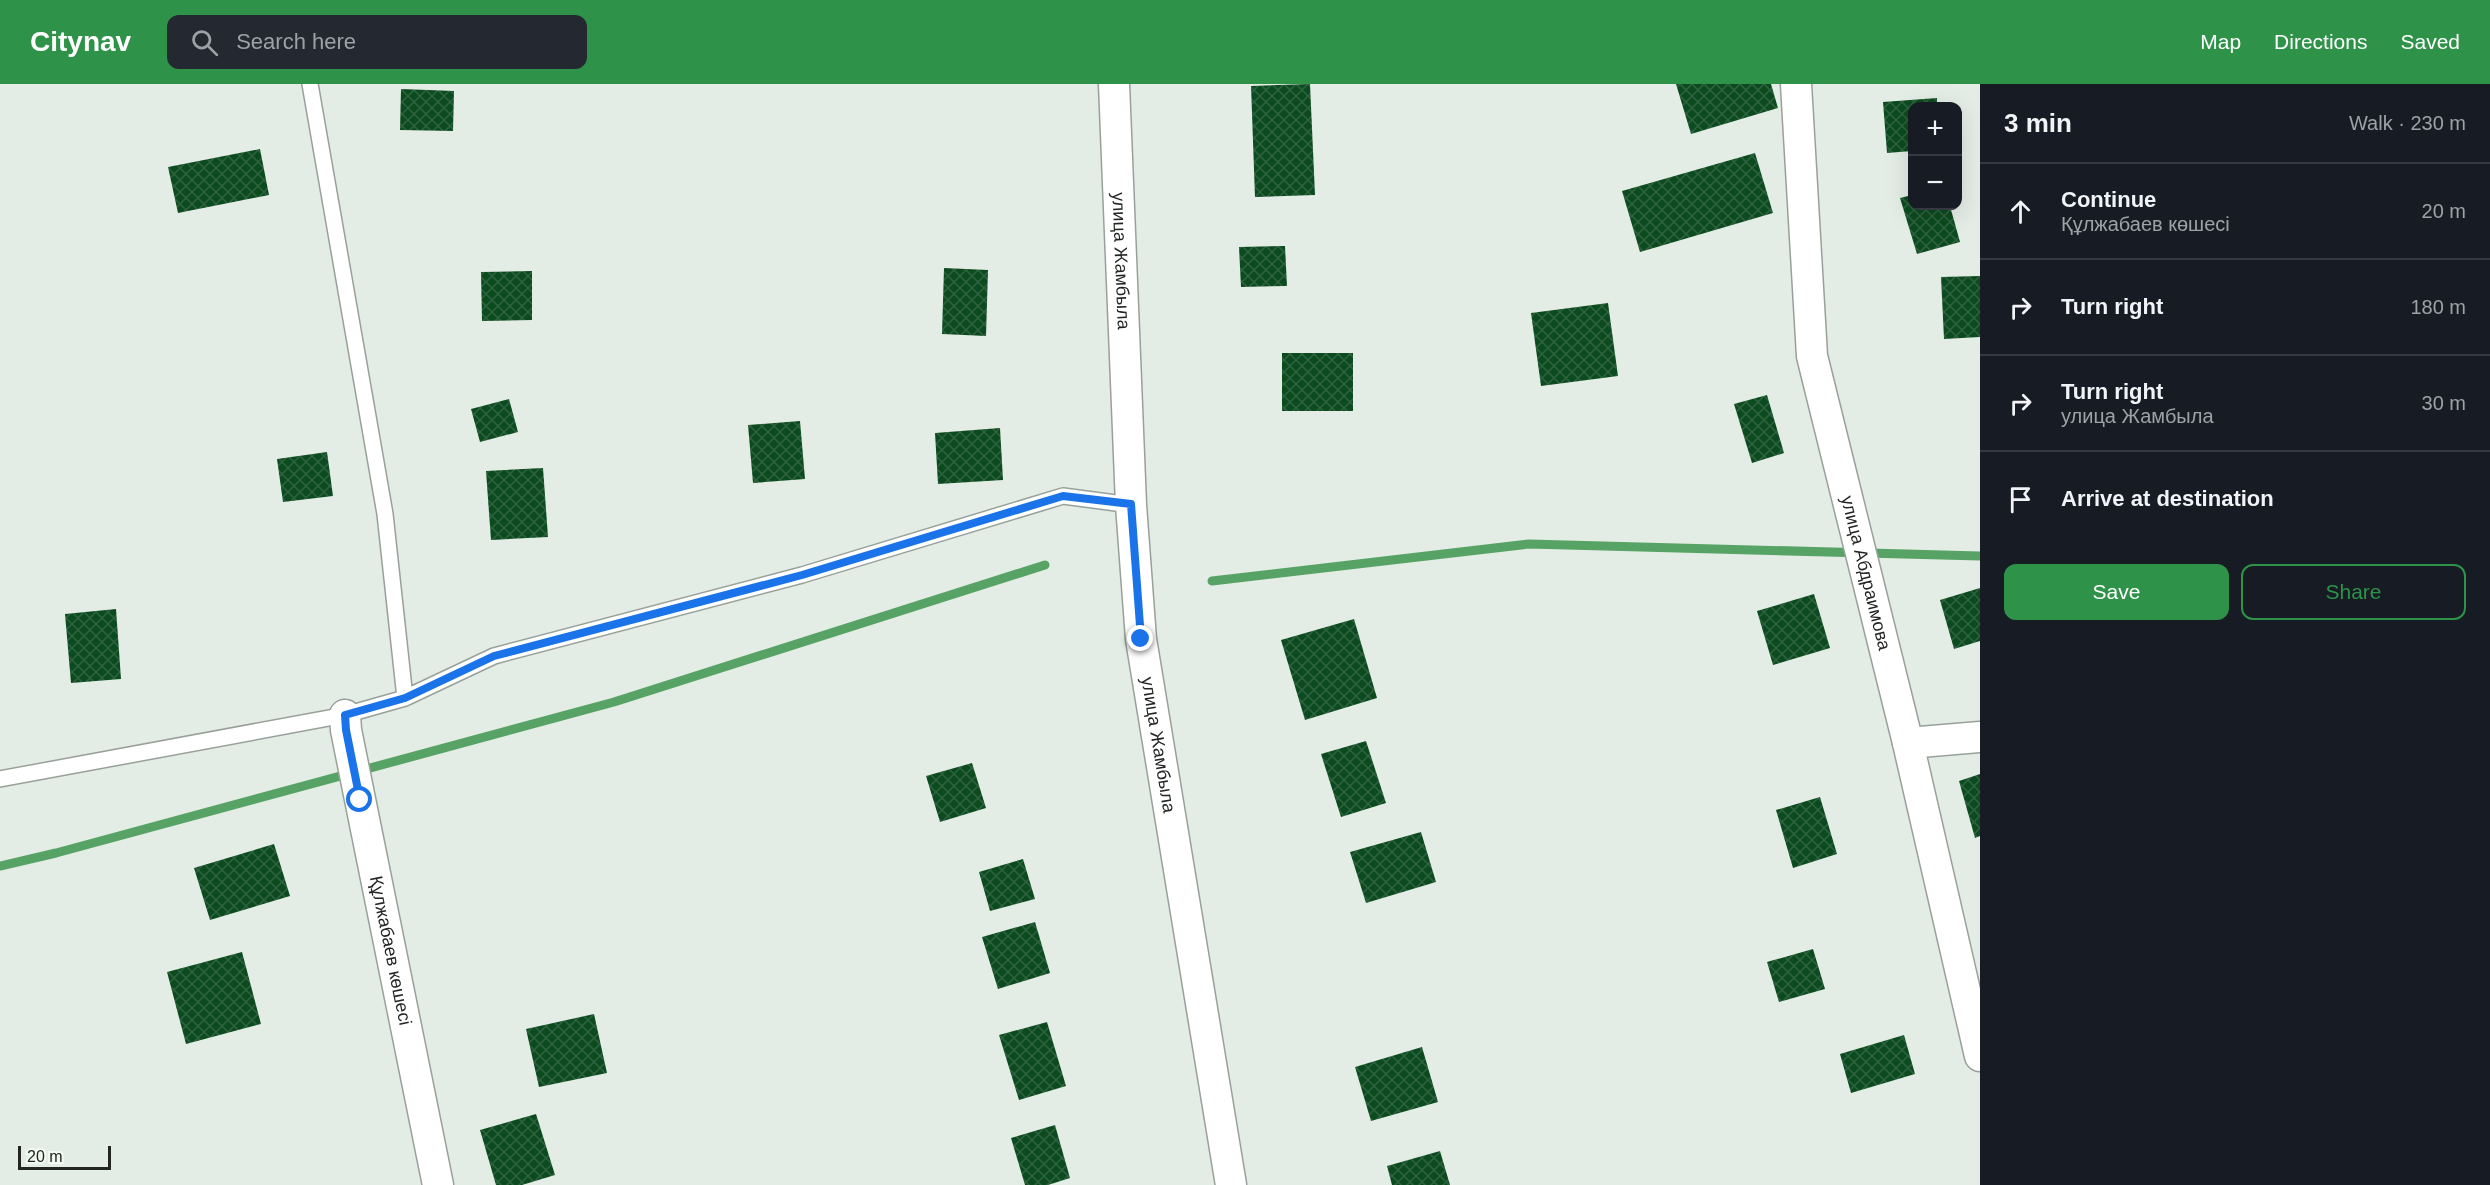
<!DOCTYPE html>
<meta charset="utf-8">
<style>
:root{--surface:#171b24;--page:#242831;--text:#f1f3f6;--muted:#9ea1a6;--line:#363941;--accent:#2e9248}
body{margin:0;font-family:Helvetica,sans-serif;background:var(--page);color:var(--text)}
.controls{position:absolute;right:18px;top:18px;display:grid;overflow:hidden;border-radius:12px;box-shadow:0 6px 24px #0002}
.controls button{width:54px;height:54px;display:grid;place-items:center;padding:0;border:0;border-bottom:2px solid var(--line);background:var(--surface);color:var(--text);font:30px sans-serif}
.scale{position:absolute;left:18px;bottom:15px;width:93px;box-sizing:border-box;padding-left:6px;border:3px solid #222522;border-top:0;font-size:16px;line-height:21px;white-space:nowrap;color:#222522;-webkit-text-stroke:4px #f1fbf2;paint-order:stroke}
.stop{position:absolute;width:18px;height:18px;margin:-14px;border:4px solid #1a73e8;border-radius:50%;background:#fff}
.stop.end{background:#1a73e8;border-color:#fff;box-shadow:0 2px 6px #0008}
.list{margin:0;padding:0;list-style:none}
h2{display:flex;justify-content:space-between;align-items:center;height:78px;margin:0;padding:0 24px;font-size:26px}
h2 small{font-size:20px;font-weight:400;color:var(--muted)}
.list li{display:grid;grid-template-columns:39px 1fr auto;gap:18px;align-items:center;box-sizing:border-box;height:96px;padding:0 24px;border-top:2px solid var(--line)}
.list b{display:block;font-size:22px;white-space:nowrap}
.list p{margin:0;font-size:20px;white-space:nowrap;color:var(--muted)}
.list em{font-size:20px;font-style:normal;color:var(--muted)}
.actions{display:flex;gap:12px;padding:18px 24px}
.actions a{flex:1;padding:14px 0;border:2px solid var(--accent);border-radius:12px;text-align:center;font-size:21px;color:var(--accent)}
.actions .main{background:var(--accent);color:#fff}
.icon{flex:none;width:33px;height:33px;fill:none;stroke:currentColor;stroke-width:2;stroke-linecap:round;stroke-linejoin:round}
.map{position:relative;flex:none;width:1980px;height:1101px;overflow:hidden}
header{display:flex;align-items:center;gap:36px;box-sizing:border-box;height:84px;padding:0 30px;background:var(--accent);color:#fff}
header strong{font-size:28px}
nav{display:flex;gap:33px;margin-inline-start:auto;font-size:21px}
.search{width:420px;height:54px;background:var(--page);display:flex;align-items:center;gap:15px;box-sizing:border-box;padding:0 21px;border-radius:12px;color:var(--muted);font-size:22px}
main{display:flex}
aside{flex:1;background:var(--surface)}
.map>svg:first-child{display:block}
</style>
<header>
<strong>Citynav</strong>
<div class="search"><svg class="icon" aria-label="search" viewBox="0 0 24 24"><circle cx="10" cy="10" r="6"/><path d="M15 15l6 6"/></svg>Search here</div>
<nav><a>Map</a><a>Directions</a><a>Saved</a></nav>
</header>
<main>
<div class="map">
<svg width="1980" height="1101" viewBox="0 0 1980 1101">
<defs>
<pattern id="building-cross-hatch" width="8" height="8" patternUnits="userSpaceOnUse" patternTransform="scale(1.5)"><rect width="8" height="8" fill="#0c4b1f"/><path d="M0 0l8 8M0 8l8-8" fill="none" stroke="#2f623f"/></pattern>
</defs>
<rect width="100%" height="100%" fill="#e4ede5"/>
<g fill="none" stroke-linecap="round" stroke-linejoin="round">
<path stroke="#57a365" stroke-width="9" d="M 1212,497 L 1529,460 L 1980,472
M 0,782 L 56,769 L 614,618 L 1045,481"/>
</g>
<path fill="url(#building-cross-hatch)" d="M 1310,0 L 1315,111 L 1255,113 L 1251,2 Z
M 1676,0 L 1771,0 L 1778,24 L 1691,50 Z
M 401,5 L 454,7 L 453,47 L 400,46 Z
M 1937,14 L 1937,22 L 1912,22 L 1912,67 L 1887,69 L 1883,18 Z
M 260,65 L 269,111 L 178,129 L 168,83 Z
M 1755,69 L 1773,129 L 1640,168 L 1622,107 Z
M 1912,111 L 1912,122 L 1950,122 L 1960,158 L 1917,170 L 1900,114 Z
M 1285,162 L 1287,202 L 1241,203 L 1239,163 Z
M 944,184 L 988,186 L 986,252 L 942,250 Z
M 532,187 L 532,236 L 482,237 L 481,188 Z
M 1980,192 L 1980,253 L 1944,255 L 1941,193 Z
M 1608,219 L 1618,292 L 1541,302 L 1531,229 Z
M 1282,269 L 1353,269 L 1353,327 L 1282,327 Z
M 1767,311 L 1784,369 L 1752,379 L 1734,320 Z
M 509,315 L 518,348 L 480,358 L 471,325 Z
M 800,337 L 805,395 L 753,399 L 748,341 Z
M 1000,344 L 1003,396 L 938,400 L 935,349 Z
M 327,368 L 333,412 L 283,418 L 277,375 Z
M 543,384 L 548,453 L 491,456 L 486,387 Z
M 1980,504 L 1980,557 L 1954,565 L 1940,516 Z
M 1814,510 L 1830,564 L 1773,581 L 1757,527 Z
M 116,525 L 121,595 L 71,599 L 65,530 Z
M 1354,535 L 1377,614 L 1305,636 L 1281,556 Z
M 1366,657 L 1386,719 L 1341,733 L 1321,670 Z
M 972,679 L 986,724 L 940,738 L 926,692 Z
M 1980,690 L 1980,752 L 1975,754 L 1959,697 Z
M 1820,713 L 1837,770 L 1793,784 L 1776,726 Z
M 1421,748 L 1436,798 L 1366,819 L 1350,768 Z
M 274,760 L 290,812 L 210,836 L 194,784 Z
M 1023,775 L 1035,815 L 990,827 L 979,788 Z
M 1035,838 L 1050,889 L 998,905 L 982,853 Z
M 1813,865 L 1825,905 L 1779,918 L 1767,878 Z
M 242,868 L 261,940 L 186,960 L 167,888 Z
M 594,930 L 607,989 L 539,1003 L 526,945 Z
M 1047,938 L 1066,1002 L 1019,1016 L 999,951 Z
M 1904,951 L 1915,990 L 1851,1009 L 1840,970 Z
M 1422,963 L 1438,1018 L 1371,1037 L 1355,983 Z
M 536,1030 L 555,1091 L 522,1101 L 496,1101 L 480,1046 Z
M 1055,1041 L 1070,1094 L 1048,1101 L 1025,1101 L 1011,1054 Z
M 1440,1067 L 1450,1101 L 1392,1101 L 1387,1082 Z"/>
<g fill="none" stroke-linecap="round" stroke-linejoin="round">
<defs>
<path id="service" d="M 310,0 L 385,430 L 405,614
M 0,695 L 345,631 L 405,614 L 494,572 L 802,491 L 1063,412 L 1131,421"/>
<g id="minor">
<path id="s1" d="M 1114,0 L 1131,421 L 1141,555 L 1231,1101"/>
<path id="s2" d="M 1796,0 L 1812,272 L 1908,659 L 1980,972"/>
<path id="s3" d="M 345,631 L 346,646 L 438,1101"/>
<path d="M 1908,659 L 1980,653"/>
</g>
</defs>
<use href="#service" stroke="#98a199" stroke-width="18"/>
<use href="#minor" stroke="#98a199" stroke-width="33"/>
<use href="#service" stroke="#fff" stroke-width="15"/>
<use href="#minor" stroke="#fff" stroke-width="30"/>
</g>
<g fill="none" stroke-linecap="round" stroke-linejoin="round">
<path stroke="#1a73e8" stroke-width="8" d="M 360,716 L 346,646 L 345,631 L 405,614 L 494,572 L 802,491 L 1063,412 L 1131,420 L 1141,555"/>
</g>
<g text-anchor="middle" dominant-baseline="central" stroke-width="6" stroke-linejoin="round" paint-order="stroke">
<g font-size="18" fill="#222522" stroke="#f1fbf2">
<text stroke="none"><textPath href="#s1" startOffset="177">улица Жамбыла</textPath></text>
<text stroke="none"><textPath href="#s2" startOffset="496">улица Абдраимова</textPath></text>
<text stroke="none"><textPath href="#s1" startOffset="663">улица Жамбыла</textPath></text>
<text stroke="none"><textPath href="#s3" startOffset="240">Құлжабаев көшесі</textPath></text>
</g>
</g>
</svg>
<div class="controls">
<button>+</button>
<button>−</button>
</div>
<div class="scale">20 m</div>
<div class="stop" style="left:360px;top:716px"></div>
<div class="stop end" style="left:1141px;top:555px"></div>
</div>
<aside>
<h2>3 min<small>Walk · 230 m</small></h2>
<ul class="list">
<li><svg class="icon" aria-label="ahead" viewBox="0 0 24 24"><path d="M12 20V5M6 11l6-6 6 6"/></svg><div><b>Continue</b><p>Құлжабаев көшесі</p></div><em>20 m</em></li>
<li><svg class="icon" aria-label="right" viewBox="0 0 24 24"><path d="M7 20v-9h11M14 6l5 5-5 5"/></svg><div><b>Turn right</b></div><em>180 m</em></li>
<li><svg class="icon" aria-label="right" viewBox="0 0 24 24"><path d="M7 20v-9h11M14 6l5 5-5 5"/></svg><div><b>Turn right</b><p>улица Жамбыла</p></div><em>30 m</em></li>
<li><svg class="icon" aria-label="arrive" viewBox="0 0 24 24"><path d="M6 21V4h12l-3 4 3 4H6"/></svg><div><b>Arrive at destination</b></div></li>
</ul>
<div class="actions"><a class="main">Save</a><a>Share</a></div>
</aside>
</main>
